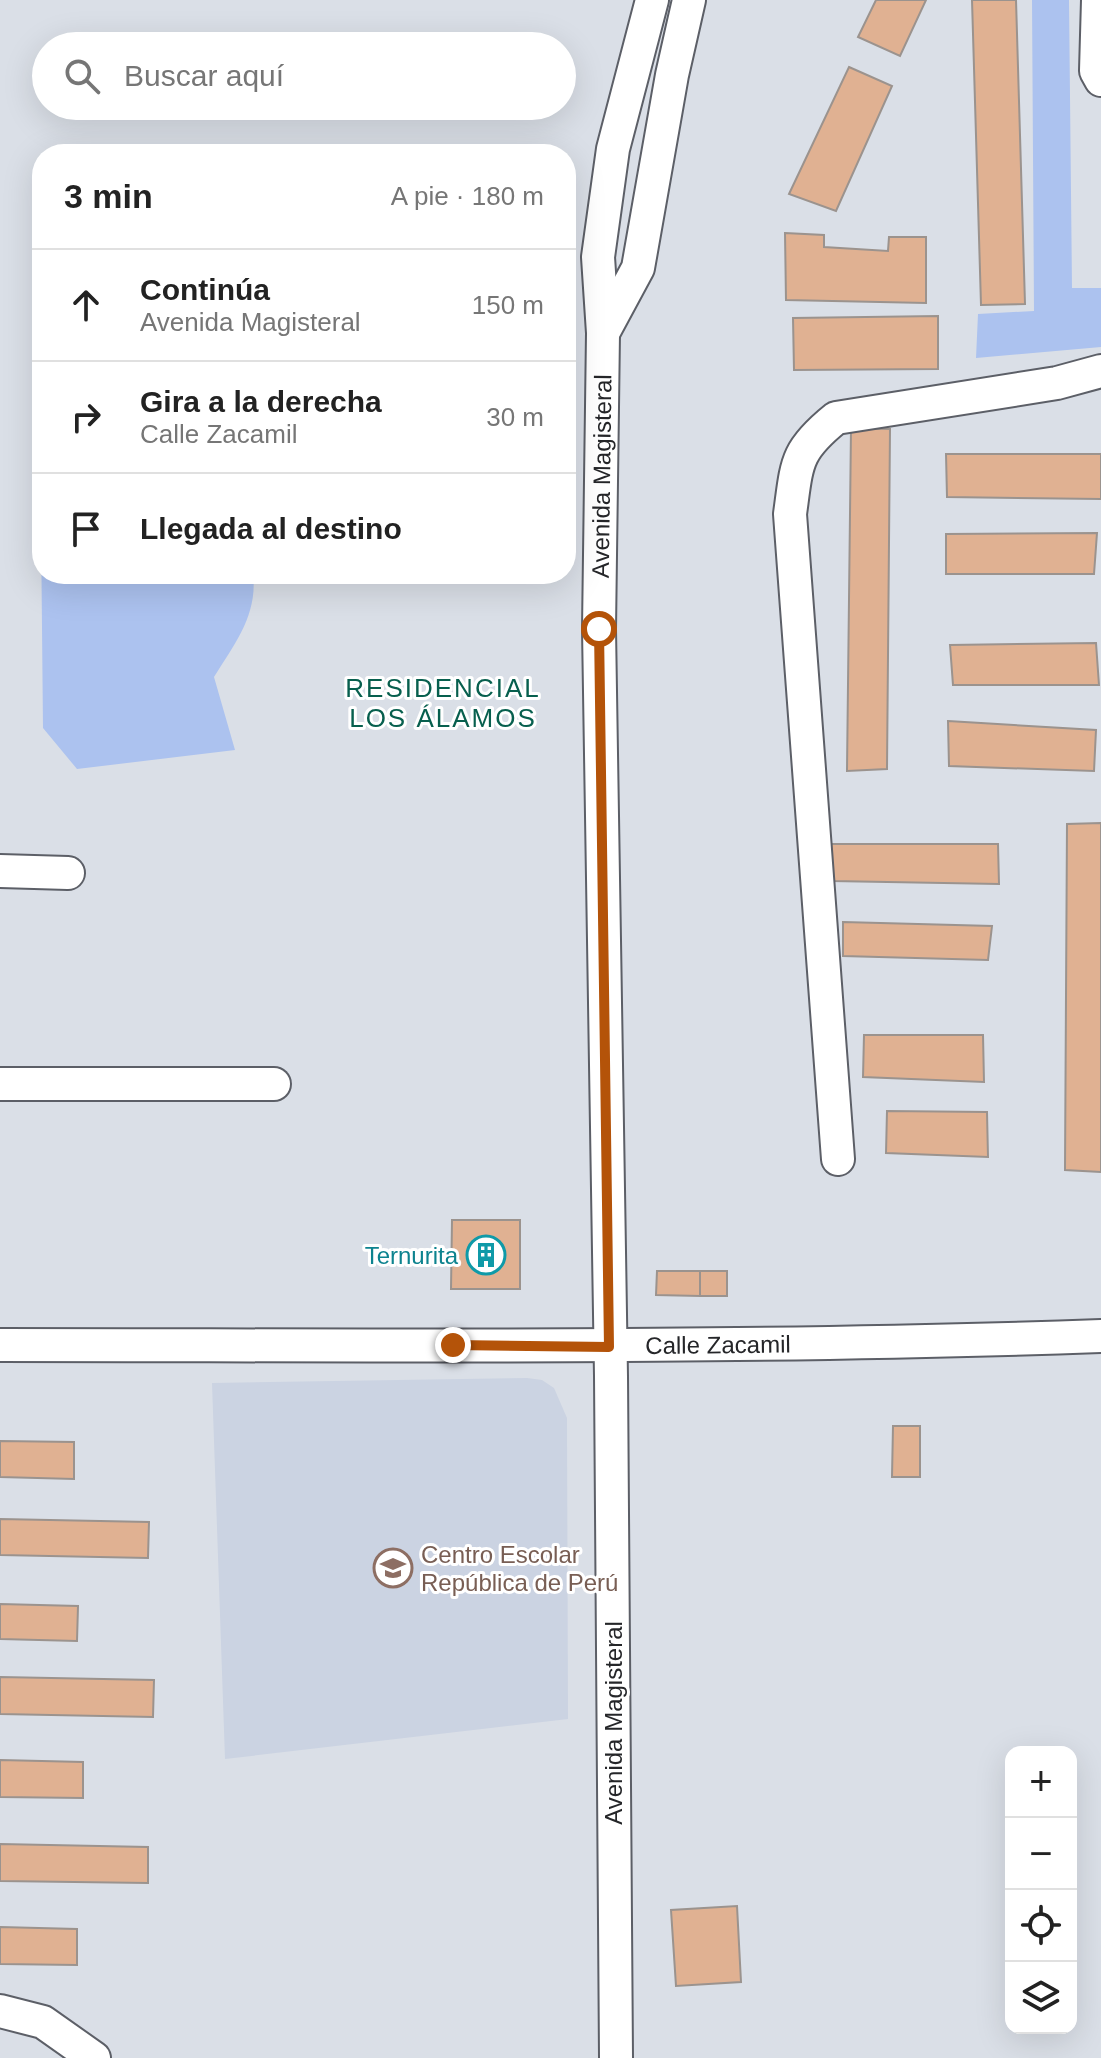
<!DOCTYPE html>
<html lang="es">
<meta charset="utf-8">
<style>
:root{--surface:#fff;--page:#f6f6f6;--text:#222;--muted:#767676;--line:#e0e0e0}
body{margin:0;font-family:Arial,sans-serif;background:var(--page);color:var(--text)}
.controls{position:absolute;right:24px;bottom:24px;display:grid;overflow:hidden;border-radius:16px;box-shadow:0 8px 32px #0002}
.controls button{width:72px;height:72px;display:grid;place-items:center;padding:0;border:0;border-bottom:2px solid var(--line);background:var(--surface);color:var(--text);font:40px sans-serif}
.stop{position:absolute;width:24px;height:24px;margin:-18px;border:6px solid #b45309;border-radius:50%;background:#fff}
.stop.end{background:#b45309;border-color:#fff;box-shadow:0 2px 8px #0008}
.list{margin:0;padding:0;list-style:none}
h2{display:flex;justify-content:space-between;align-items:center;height:104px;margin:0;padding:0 32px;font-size:34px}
h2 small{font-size:26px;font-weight:400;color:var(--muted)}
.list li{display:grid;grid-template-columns:52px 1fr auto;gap:24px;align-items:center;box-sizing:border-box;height:112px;padding:0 32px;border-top:2px solid var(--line)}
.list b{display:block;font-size:30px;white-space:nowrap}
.list p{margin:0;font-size:26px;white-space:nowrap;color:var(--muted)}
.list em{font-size:26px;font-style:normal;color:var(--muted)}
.icon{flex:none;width:44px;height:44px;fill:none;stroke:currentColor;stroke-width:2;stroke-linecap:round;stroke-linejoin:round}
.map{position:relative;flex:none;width:1101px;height:2058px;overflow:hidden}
.search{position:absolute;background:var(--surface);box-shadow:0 8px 32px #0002;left:32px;top:32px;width:544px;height:88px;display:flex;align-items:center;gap:20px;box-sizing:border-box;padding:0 28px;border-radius:44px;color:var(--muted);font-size:30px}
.panel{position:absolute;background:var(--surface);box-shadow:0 8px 32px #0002;left:32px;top:144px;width:544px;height:440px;border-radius:32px}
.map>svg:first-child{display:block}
</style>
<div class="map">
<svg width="1101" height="2058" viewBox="0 0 1101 2058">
<rect width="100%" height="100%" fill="#dadfe7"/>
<path fill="#cbd3e2" d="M 527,1378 L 542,1380 L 554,1388 L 567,1418 L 568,1719 L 225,1759 L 212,1383 Z"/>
<path fill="#acc2ef" d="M 1032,0 L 1069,0 L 1072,288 L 1101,288 L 1101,347 L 976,358 L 978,314 L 1034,311 Z
M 39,323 L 42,574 L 253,574 C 258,614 235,644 214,677 L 235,750 L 77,769 L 43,728 Z"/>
<path fill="#e0b192" stroke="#9b938e" stroke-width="2" d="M 876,0 L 926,0 L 900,56 L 858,37 Z
M 972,0 L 1016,0 L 1025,304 L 981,305 Z
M 849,67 L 892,86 L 836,211 L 789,194 Z
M 785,233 L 824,235 L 824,247 L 888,251 L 889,237 L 926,237 L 926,303 L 786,300 Z
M 938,316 L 938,369 L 794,370 L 793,318 Z
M 851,428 L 890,429 L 887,769 L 847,771 Z
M 946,454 L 1101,454 L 1101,499 L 947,497 Z
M 1097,533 L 1094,574 L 946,574 L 946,534 Z
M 1096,643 L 1099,685 L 953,685 L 950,645 Z
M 948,721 L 1096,730 L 1094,771 L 949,766 Z
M 1101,823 L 1101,1172 L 1065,1170 L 1067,824 Z
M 831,844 L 998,844 L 999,884 L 832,881 Z
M 843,922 L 992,926 L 988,960 L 843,956 Z
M 864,1035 L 983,1035 L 984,1082 L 863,1077 Z
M 887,1111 L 987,1112 L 988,1157 L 886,1153 Z
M 452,1220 L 520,1220 L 520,1289 L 451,1289 Z
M 657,1271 L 700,1271 L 700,1296 L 656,1295 Z
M 700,1271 L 727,1271 L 727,1296 L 700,1296 Z
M 893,1426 L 920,1426 L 920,1477 L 892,1477 Z
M 0,1441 L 74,1442 L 74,1479 L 0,1477 Z
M 0,1519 L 149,1522 L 148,1558 L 0,1555 Z
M 0,1604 L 78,1606 L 77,1641 L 0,1639 Z
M 0,1677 L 154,1680 L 153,1717 L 0,1714 Z
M 0,1760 L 83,1762 L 83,1798 L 0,1797 Z
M 0,1844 L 148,1847 L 148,1883 L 0,1881 Z
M 737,1906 L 741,1982 L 676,1986 L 671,1910 Z
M 0,1927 L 77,1929 L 77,1965 L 0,1964 Z"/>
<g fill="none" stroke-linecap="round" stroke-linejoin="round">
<defs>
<g id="minor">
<path d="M 1098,0 L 1096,71 L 1101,80"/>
<path d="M 603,333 L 638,268 L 672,75 L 689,0"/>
<path d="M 0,871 L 68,873"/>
<path d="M 0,1084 L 274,1084"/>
<path d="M 838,1159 L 790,514 C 797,463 795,451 836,418 L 1057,383 L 1101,371"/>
<path id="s1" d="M 0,1345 C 367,1345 734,1349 1101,1336"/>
<path d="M 0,2011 L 43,2022 L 94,2058"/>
<path id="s2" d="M 616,2058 L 611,1376 L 599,629 L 603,333 L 598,257 L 613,149 L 652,0"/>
</g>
</defs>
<use href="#minor" stroke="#5c5f67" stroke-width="36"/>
<use href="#minor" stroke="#fff" stroke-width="32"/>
</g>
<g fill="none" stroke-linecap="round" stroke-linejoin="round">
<path stroke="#b45309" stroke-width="10" d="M 453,1345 L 609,1347 L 599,629"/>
</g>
<defs>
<symbol id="building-ring" viewBox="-11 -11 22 22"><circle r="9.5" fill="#fff" stroke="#0f9aa8" stroke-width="1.5"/><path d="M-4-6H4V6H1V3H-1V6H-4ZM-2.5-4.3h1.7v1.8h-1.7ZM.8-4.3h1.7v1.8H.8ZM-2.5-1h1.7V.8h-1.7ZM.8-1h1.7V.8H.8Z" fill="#0f9aa8"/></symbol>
<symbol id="school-ring" viewBox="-11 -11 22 22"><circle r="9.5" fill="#fff" stroke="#8d6e63" stroke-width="1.5"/><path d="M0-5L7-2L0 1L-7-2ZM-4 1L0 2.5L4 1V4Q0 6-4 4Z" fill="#8d6e63"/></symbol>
</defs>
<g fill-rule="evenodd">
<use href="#building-ring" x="464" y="1233" width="44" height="44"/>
<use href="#school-ring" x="371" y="1546" width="44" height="44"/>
</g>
<g text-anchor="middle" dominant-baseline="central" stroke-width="6" stroke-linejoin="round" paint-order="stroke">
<g font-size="24" fill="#252629" stroke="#fff">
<text stroke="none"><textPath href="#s2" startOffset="1582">Avenida Magisteral</textPath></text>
<text stroke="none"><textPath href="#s1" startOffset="718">Calle Zacamil</textPath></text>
<text transform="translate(613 1723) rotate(-90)">Avenida Magisteral</text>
</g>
<g font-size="24" fill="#0d838f" stroke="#fff" text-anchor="end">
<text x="458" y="1255">Ternurita</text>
</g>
<g font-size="24" fill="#785e54" stroke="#fff" text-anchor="start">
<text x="421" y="1554">Centro Escolar<tspan x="421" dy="28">República de Perú</tspan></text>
</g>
<g font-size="26" letter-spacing="2" fill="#075f4e" stroke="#fff">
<text x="443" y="688">RESIDENCIAL<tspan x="443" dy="30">LOS ÁLAMOS</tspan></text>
</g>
</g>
</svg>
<div class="controls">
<button>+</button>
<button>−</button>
<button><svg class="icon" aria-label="locate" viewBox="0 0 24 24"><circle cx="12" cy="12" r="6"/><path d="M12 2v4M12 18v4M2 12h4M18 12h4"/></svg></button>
<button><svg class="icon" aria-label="layers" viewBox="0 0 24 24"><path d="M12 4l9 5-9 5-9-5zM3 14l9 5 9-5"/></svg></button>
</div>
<div class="stop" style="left:599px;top:629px"></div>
<div class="stop end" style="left:453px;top:1345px"></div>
<div class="search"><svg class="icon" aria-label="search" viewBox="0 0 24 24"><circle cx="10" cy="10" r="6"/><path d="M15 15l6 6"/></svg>Buscar aquí</div>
<section class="panel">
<h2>3 min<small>A pie · 180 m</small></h2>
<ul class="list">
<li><svg class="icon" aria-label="ahead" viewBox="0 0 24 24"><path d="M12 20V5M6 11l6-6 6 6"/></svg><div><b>Continúa</b><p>Avenida Magisteral</p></div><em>150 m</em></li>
<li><svg class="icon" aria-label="right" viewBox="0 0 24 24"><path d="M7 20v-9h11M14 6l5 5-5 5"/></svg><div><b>Gira a la derecha</b><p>Calle Zacamil</p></div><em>30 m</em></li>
<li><svg class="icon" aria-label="arrive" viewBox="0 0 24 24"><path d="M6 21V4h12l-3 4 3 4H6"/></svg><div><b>Llegada al destino</b></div></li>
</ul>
</section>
</div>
